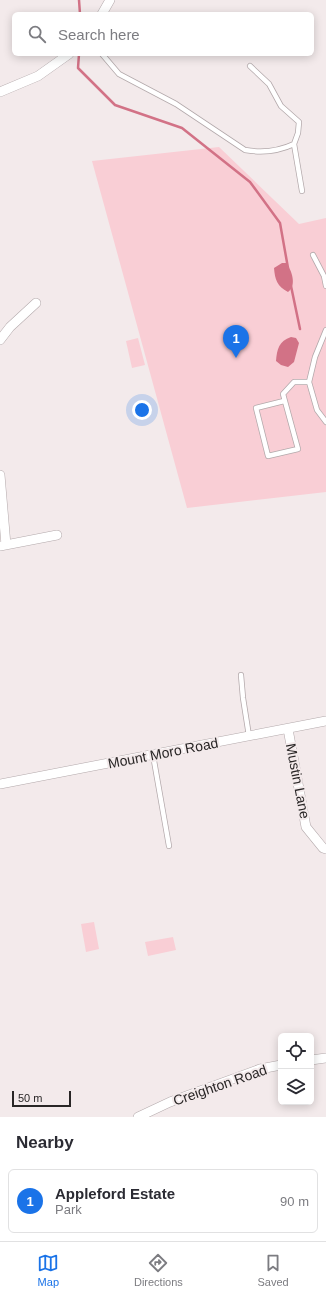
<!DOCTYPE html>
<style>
:root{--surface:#fff;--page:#f7f7f7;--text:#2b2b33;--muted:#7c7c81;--line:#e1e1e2;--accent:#1a73e8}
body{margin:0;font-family:Helvetica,sans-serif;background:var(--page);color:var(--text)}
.controls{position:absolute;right:12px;bottom:12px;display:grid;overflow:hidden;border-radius:6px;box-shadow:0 2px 10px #0003}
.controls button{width:36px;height:36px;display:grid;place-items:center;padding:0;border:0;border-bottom:1px solid var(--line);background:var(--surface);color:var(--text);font:20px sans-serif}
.scale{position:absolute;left:12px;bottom:10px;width:59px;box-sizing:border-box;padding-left:4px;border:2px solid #292626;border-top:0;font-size:11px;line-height:14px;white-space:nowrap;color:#292626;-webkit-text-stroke:3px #f3eaeb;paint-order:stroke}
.you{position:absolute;left:142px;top:410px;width:14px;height:14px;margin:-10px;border:3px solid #fff;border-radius:50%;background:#1a73e8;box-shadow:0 0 0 6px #1a73e833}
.badge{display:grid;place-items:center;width:26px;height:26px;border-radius:50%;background:var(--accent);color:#fff;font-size:13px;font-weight:700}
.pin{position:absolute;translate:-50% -33px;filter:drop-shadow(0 1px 2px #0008)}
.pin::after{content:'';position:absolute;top:21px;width:14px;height:12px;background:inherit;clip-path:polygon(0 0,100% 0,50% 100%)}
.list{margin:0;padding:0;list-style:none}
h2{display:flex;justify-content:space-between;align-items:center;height:52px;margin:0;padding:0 16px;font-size:17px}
h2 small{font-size:13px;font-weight:400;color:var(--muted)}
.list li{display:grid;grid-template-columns:26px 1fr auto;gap:12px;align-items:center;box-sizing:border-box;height:64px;margin:0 8px 8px;padding:0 8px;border:1px solid var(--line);border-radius:6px}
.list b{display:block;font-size:15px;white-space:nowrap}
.list p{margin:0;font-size:13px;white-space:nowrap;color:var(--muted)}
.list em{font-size:13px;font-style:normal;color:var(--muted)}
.icon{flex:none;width:22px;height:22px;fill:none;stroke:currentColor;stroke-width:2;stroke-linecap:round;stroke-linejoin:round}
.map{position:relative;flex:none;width:326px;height:1117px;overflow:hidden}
.search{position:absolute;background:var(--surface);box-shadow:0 2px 10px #0003;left:12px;right:12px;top:12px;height:44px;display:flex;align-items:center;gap:10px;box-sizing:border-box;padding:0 14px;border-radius:6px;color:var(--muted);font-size:15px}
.sheet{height:124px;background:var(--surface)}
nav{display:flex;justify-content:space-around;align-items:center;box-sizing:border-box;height:56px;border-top:1px solid var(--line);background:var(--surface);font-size:11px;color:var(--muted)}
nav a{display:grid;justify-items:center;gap:2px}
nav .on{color:var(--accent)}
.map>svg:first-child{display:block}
</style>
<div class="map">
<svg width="326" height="1117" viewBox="0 0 326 1117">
<rect width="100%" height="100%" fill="#f3eaeb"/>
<path fill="#f9ced5" d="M 219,147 L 299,224 L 326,218 L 326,492 L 187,508 L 92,161 Z
M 138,338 L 145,365 L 132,368 L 126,341 Z
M 94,922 L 99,949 L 86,952 L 81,924 Z
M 173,937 L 176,950 L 148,956 L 145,942 Z"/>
<path fill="#d27286" d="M 282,263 L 286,263 C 292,270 297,286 288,292 C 277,286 275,280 274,268 Z
M 291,337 L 296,338 L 299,343 L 294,362 L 288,367 L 281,365 L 276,361 C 277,349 279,341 291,337 Z"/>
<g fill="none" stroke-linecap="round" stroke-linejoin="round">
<path stroke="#d27286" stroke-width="2.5" d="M 79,0 L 80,14
M 79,54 L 78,68 L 115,105 L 182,128 L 250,182 L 280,223 L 288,268
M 291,286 L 300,329"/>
<defs>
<path id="lane" d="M 102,54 L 119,74 L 176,104 L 245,150 C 262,153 279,151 294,144 L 298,133 L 299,122 L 281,106 L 269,84 L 250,66
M 294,144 L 302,191
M 313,255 L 324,276 L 326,286
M 326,330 L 315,357 L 309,382 L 317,410 L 326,422
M 284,401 L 256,408 L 268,456 L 298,449 L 283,394 L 294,382 L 309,382
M 241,675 L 243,698 L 249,736
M 153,755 L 169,846"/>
<path id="street" d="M 102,14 L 110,0
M 0,92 L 38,76 L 69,54
M 0,340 L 10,327 L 36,303
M 0,475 L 6,545
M 0,546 L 57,535
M 288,729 L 306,827 L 323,848 L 326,849
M 0,784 L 326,721
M 311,1060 L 326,1058
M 138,1117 L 170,1102 L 260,1069 L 281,1065"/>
</defs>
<use href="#lane" stroke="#b3a9ab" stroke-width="6"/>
<use href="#street" stroke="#b3a9ab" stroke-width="10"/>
<use href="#lane" stroke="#fff" stroke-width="4.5"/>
<use href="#street" stroke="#fff" stroke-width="9"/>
</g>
<g text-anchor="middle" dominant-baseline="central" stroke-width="4" stroke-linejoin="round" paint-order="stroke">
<g font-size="14" fill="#292626" stroke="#f3eaeb">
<text transform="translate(163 753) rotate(-11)">Mount Moro Road</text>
<text transform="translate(298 781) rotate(79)">Mustin Lane</text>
<text transform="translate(220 1085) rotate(-19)">Creighton Road</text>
</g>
</g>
</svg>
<div class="controls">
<button><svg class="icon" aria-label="locate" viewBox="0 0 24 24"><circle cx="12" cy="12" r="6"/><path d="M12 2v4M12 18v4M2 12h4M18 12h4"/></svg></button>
<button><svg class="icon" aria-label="layers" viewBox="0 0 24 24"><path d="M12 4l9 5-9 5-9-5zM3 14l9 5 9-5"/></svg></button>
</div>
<div class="scale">50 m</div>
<div class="you"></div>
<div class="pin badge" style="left:236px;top:358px">1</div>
<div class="search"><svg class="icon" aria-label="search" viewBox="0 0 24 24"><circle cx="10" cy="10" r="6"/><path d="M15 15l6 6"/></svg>Search here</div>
</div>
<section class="sheet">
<h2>Nearby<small></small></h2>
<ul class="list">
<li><span class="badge">1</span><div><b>Appleford Estate</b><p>Park</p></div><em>90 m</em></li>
</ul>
</section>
<nav>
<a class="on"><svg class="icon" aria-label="map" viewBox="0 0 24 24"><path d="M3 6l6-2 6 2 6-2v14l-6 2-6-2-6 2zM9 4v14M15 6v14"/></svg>Map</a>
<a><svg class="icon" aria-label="directions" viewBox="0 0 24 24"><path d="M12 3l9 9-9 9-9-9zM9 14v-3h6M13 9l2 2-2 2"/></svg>Directions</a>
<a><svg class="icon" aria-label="saved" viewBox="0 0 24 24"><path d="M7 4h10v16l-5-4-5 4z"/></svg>Saved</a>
</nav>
